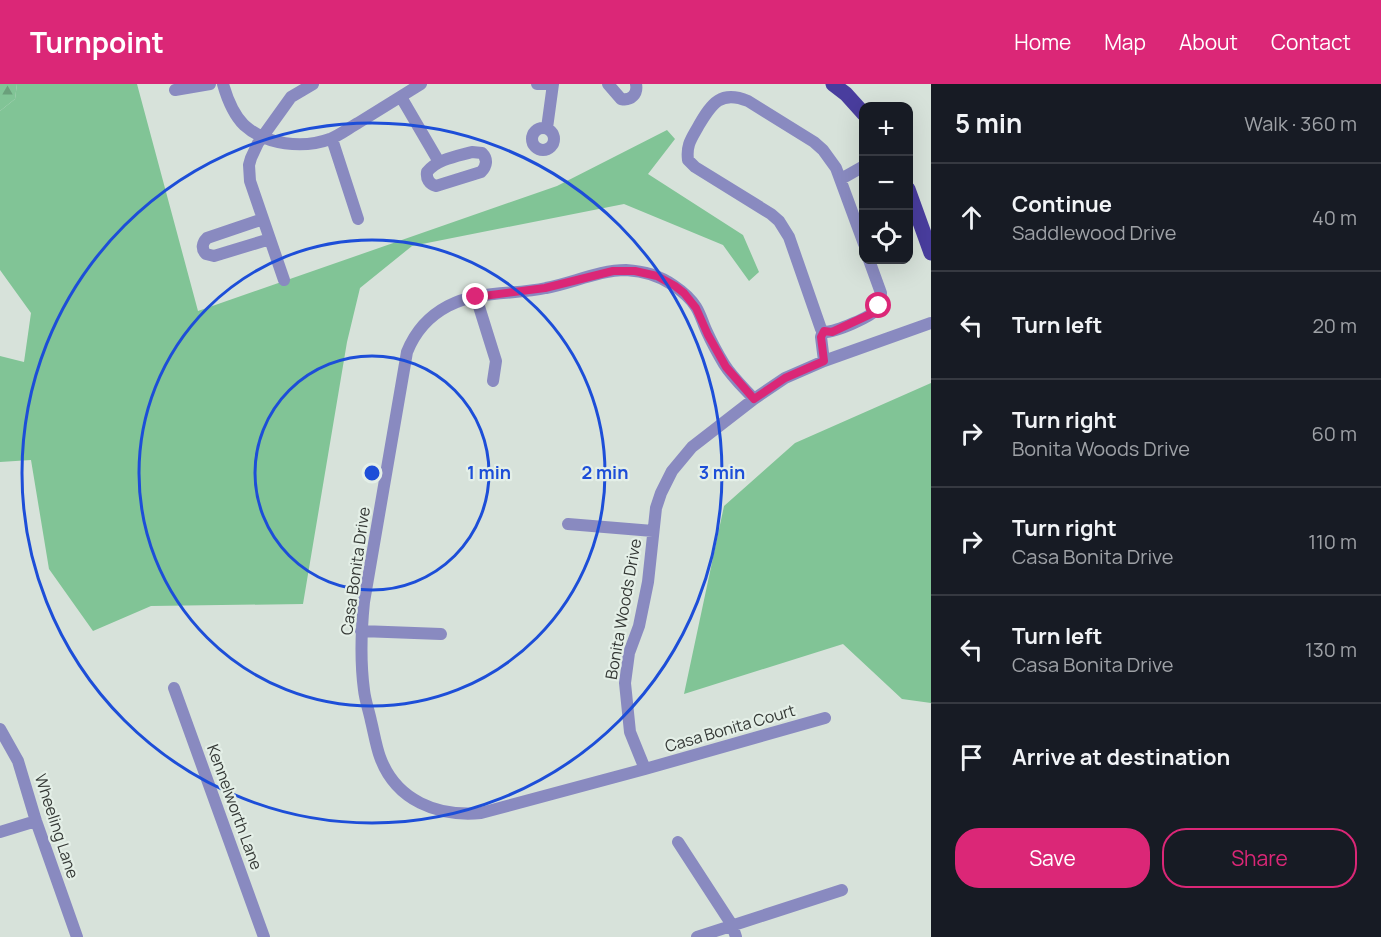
<!DOCTYPE html>
<meta charset="utf-8">
<style>
:root{--surface:#171b24;--page:#20242c;--text:#f1f3f6;--muted:#9ea1a6;--line:#363941;--accent:#db2777}
body{margin:0;font-family:Manrope,sans-serif;background:var(--page);color:var(--text)}
.controls{position:absolute;right:18px;top:18px;display:grid;overflow:hidden;border-radius:12px;box-shadow:0 6px 24px #0002}
.controls button{width:54px;height:54px;display:grid;place-items:center;padding:0;border:0;border-bottom:2px solid var(--line);background:var(--surface);color:var(--text);font:30px sans-serif}
.stop{position:absolute;width:18px;height:18px;margin:-14px;border:4px solid #db2777;border-radius:50%;background:#fff}
.stop.end{background:#db2777;border-color:#fff;box-shadow:0 2px 6px #0008}
.list{margin:0;padding:0;list-style:none}
h2{display:flex;justify-content:space-between;align-items:center;height:78px;margin:0;padding:0 24px;font-size:26px}
h2 small{font-size:20px;font-weight:400;color:var(--muted)}
.list li{display:grid;grid-template-columns:39px 1fr auto;gap:18px;align-items:center;box-sizing:border-box;height:108px;padding:0 24px;border-top:2px solid var(--line)}
.list b{display:block;font-size:22px;white-space:nowrap}
.list p{margin:0;font-size:20px;white-space:nowrap;color:var(--muted)}
.list em{font-size:20px;font-style:normal;color:var(--muted)}
.actions{display:flex;gap:12px;padding:18px 24px}
.actions a{flex:1;padding:14px 0;border:2px solid var(--accent);border-radius:24px;text-align:center;font-size:21px;color:var(--accent)}
.actions .main{background:var(--accent);color:#fff}
.icon{flex:none;width:33px;height:33px;fill:none;stroke:currentColor;stroke-width:2;stroke-linecap:round;stroke-linejoin:round}
.map{position:relative;flex:none;width:931px;height:853px;overflow:hidden}
header{display:flex;align-items:center;gap:36px;box-sizing:border-box;height:84px;padding:0 30px;background:var(--accent);color:#fff}
header strong{font-size:28px}
nav{display:flex;gap:33px;margin-inline-start:auto;font-size:21px}
main{display:flex}
aside{flex:1;background:var(--surface)}
.map>svg:first-child{display:block}
</style>
<header>
<strong>Turnpoint</strong>
<nav><a>Home</a><a>Map</a><a>About</a><a>Contact</a></nav>
</header>
<main>
<div class="map">
<svg width="931" height="853" viewBox="0 0 931 853">
<defs>
<pattern id="forest-firs" width="22" height="20" patternUnits="userSpaceOnUse" patternTransform="scale(1.5)"><rect width="22" height="20" fill="#81c496"/><path d="M5 1l3.5 6h-7zM16 11l3.5 6h-7z" fill="#6aa07b"/></pattern>
</defs>
<rect width="100%" height="100%" fill="#d7e2da"/>
<path fill="#81c496" d="M 17,0 L 137,0 L 198,227 L 557,102 L 667,46 L 675,55 L 648,90 L 743,151 L 759,188 L 749,197 L 723,161 L 624,120 L 412,162 L 360,204 L 347,258 L 303,520 L 151,522 L 93,547 L 49,485 L 31,376 L 0,378 L 0,272 L 24,278 L 31,229 L 0,186 L 0,27 L 15,15 Z
M 931,299 L 931,619 L 902,615 L 843,560 L 684,610 L 724,422 L 795,359 Z"/>
<path fill="url(#forest-firs)" d="M 0,0 L 17,0 L 15,15 L 0,27 Z"/>
<g fill="none" stroke-linecap="round" stroke-linejoin="round">
<path stroke="#898ac0" stroke-width="12" d="M 223,0 C 227,14 233,30 244,41 C 266,61 303,65 330,55 C 340,51 349,44 358,39 C 379,26 400,13 421,0
M 537,0 L 548,0
M 608,0 L 621,15 C 631,17 638,10 636,0
M 175,6 L 210,0
M 401,13 L 439,78
M532 55a11 11 0 1 1 22 0a11 11 0 1 1-22 0Z
M 547,44 L 553,0
M 332,55 L 358,135
M 472,68 L 482,69 C 488,75 487,82 481,88 L 436,102 C 429,100 426,95 427,88 C 437,75 458,72 472,68 Z
M 841,95 L 864,82
M 263,135 L 207,154 C 202,159 201,165 206,170 L 214,172 L 270,155
M 864,160 L 836,84 L 823,66 L 814,58 L 748,17 C 721,6 712,19 699,41 C 692,54 686,60 688,76 L 695,83 L 771,130 L 779,137 L 789,153 L 821,245 L 825,248 C 835,248 872,233 878,224 C 881,219 881,214 881,209 L 869,176
M 284,196 L 250,97 L 249,81 L 251,74 L 258,59 L 291,13 L 313,0
M 476,213 L 496,277 L 493,297
M 823,247 L 821,253 L 824,277
M 754,315 C 744,304 732,293 724,280 C 718,270 712,259 707,248 C 703,240 701,231 696,223 C 691,215 682,207 673,201 C 660,192 643,187 626,186 C 600,186 572,199 546,204 C 515,211 478,206 448,222 C 429,232 415,248 407,268 L 364,518 C 361,548 360,576 364,606 C 365,616 369,627 371,637 C 374,649 376,662 380,673 C 396,717 438,733 481,729 L 645,685 L 825,634
M 568,440 L 653,447
M 361,547 L 441,550
M 174,604 L 264,853
M 0,645 L 18,677 L 36,737 L 77,853
M 645,685 L 630,648 L 625,599 L 629,569 L 639,542 L 648,498 L 656,424 L 661,409 L 672,387 L 692,363 L 754,315 L 785,294 L 824,277 L 931,239
M 0,748 L 36,737
M 678,758 L 732,841 L 736,853
M 697,853 L 842,806"/>
<path stroke="#493d9e" stroke-width="15" d="M 833,0 L 846,10 L 864,30
M 908,105 L 931,169"/>
</g>
<g fill="none" stroke-linecap="round" stroke-linejoin="round">
<path stroke="#db2777" stroke-width="8" d="M 476,213 L 545,204 L 613,187 L 635,187 L 657,192 L 675,202 L 684,209 L 696,224 L 708,251 L 726,283 L 754,315 L 785,294 L 824,277 L 821,253 L 824,247 L 832,248 L 873,229 L 879,222"/>
</g>
<g fill="none" stroke="#1d4ed8" stroke-width="3">
<circle cx="372" cy="389" r="117"/>
<circle cx="372" cy="389" r="233"/>
<circle cx="372" cy="389" r="350"/>
</g>
<g text-anchor="middle" dominant-baseline="central" stroke-width="4.5" stroke-linejoin="round" paint-order="stroke">
<g font-size="16" fill="#343835" stroke="#e4efe7">
<text transform="translate(355 487) rotate(-82)">Casa Bonita Drive</text>
<text transform="translate(623 525) rotate(-80)">Bonita Woods Drive</text>
<text transform="translate(730 644) rotate(-16)">Casa Bonita Court</text>
<text transform="translate(235 723) rotate(70)">Kennelworth Lane</text>
<text transform="translate(57 742) rotate(72)">Wheeling Lane</text>
</g>
</g>
<circle cx="372" cy="389" r="9" fill="#1d4ed8" stroke="#e4efe7" stroke-width="3"/>
<g font-size="18" text-anchor="middle" font-weight="bold" fill="#1d4ed8" stroke="#e4efe7" stroke-width="4.5" stroke-linejoin="round" paint-order="stroke">
<text x="489" y="395">1 min</text>
<text x="605" y="395">2 min</text>
<text x="722" y="395">3 min</text>
</g>
</svg>
<div class="controls">
<button>+</button>
<button>−</button>
<button><svg class="icon" aria-label="locate" viewBox="0 0 24 24"><circle cx="12" cy="12" r="6"/><path d="M12 2v4M12 18v4M2 12h4M18 12h4"/></svg></button>
</div>
<div class="stop" style="left:879px;top:222px"></div>
<div class="stop end" style="left:476px;top:213px"></div>
</div>
<aside>
<h2>5 min<small>Walk · 360 m</small></h2>
<ul class="list">
<li><svg class="icon" aria-label="ahead" viewBox="0 0 24 24"><path d="M12 20V5M6 11l6-6 6 6"/></svg><div><b>Continue</b><p>Saddlewood Drive</p></div><em>40 m</em></li>
<li><svg class="icon" aria-label="left" viewBox="0 0 24 24"><path d="M17 20v-9H6M10 6l-5 5 5 5"/></svg><div><b>Turn left</b></div><em>20 m</em></li>
<li><svg class="icon" aria-label="right" viewBox="0 0 24 24"><path d="M7 20v-9h11M14 6l5 5-5 5"/></svg><div><b>Turn right</b><p>Bonita Woods Drive</p></div><em>60 m</em></li>
<li><svg class="icon" aria-label="right" viewBox="0 0 24 24"><path d="M7 20v-9h11M14 6l5 5-5 5"/></svg><div><b>Turn right</b><p>Casa Bonita Drive</p></div><em>110 m</em></li>
<li><svg class="icon" aria-label="left" viewBox="0 0 24 24"><path d="M17 20v-9H6M10 6l-5 5 5 5"/></svg><div><b>Turn left</b><p>Casa Bonita Drive</p></div><em>130 m</em></li>
<li><svg class="icon" aria-label="arrive" viewBox="0 0 24 24"><path d="M6 21V4h12l-3 4 3 4H6"/></svg><div><b>Arrive at destination</b></div></li>
</ul>
<div class="actions"><a class="main">Save</a><a>Share</a></div>
</aside>
</main>
